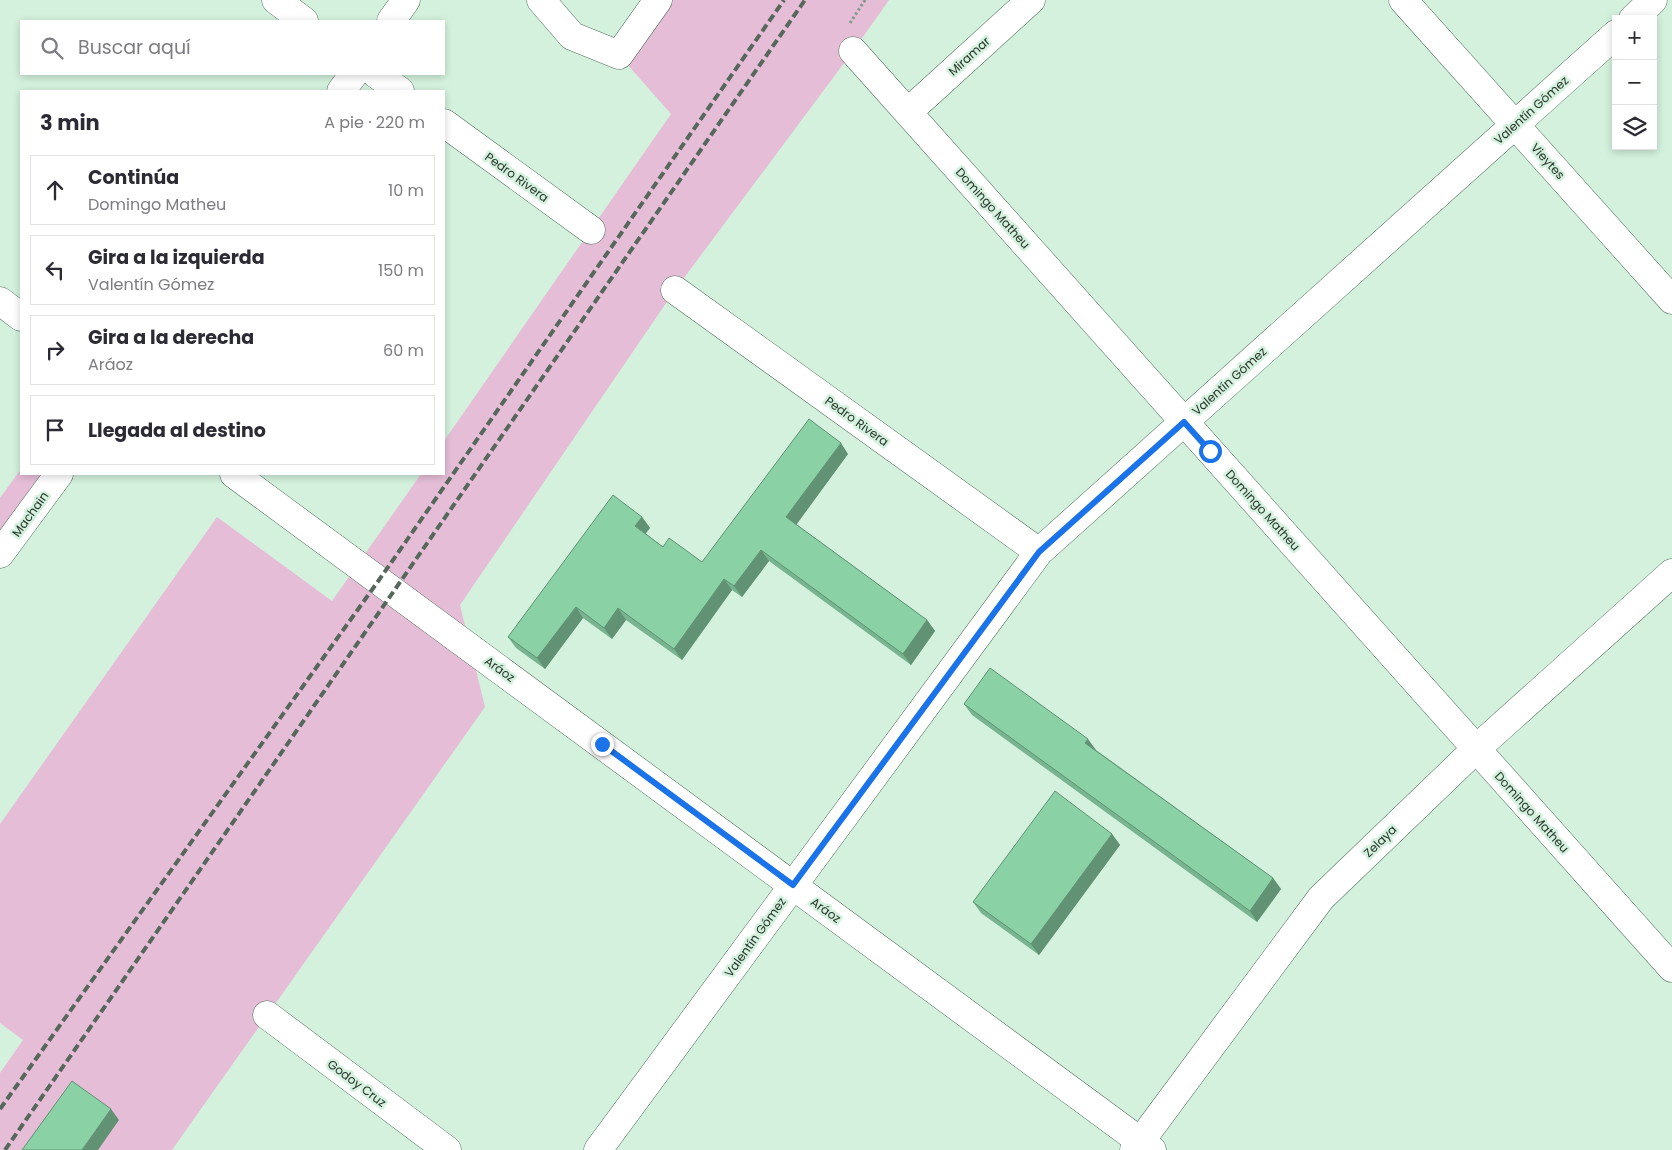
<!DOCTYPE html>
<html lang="es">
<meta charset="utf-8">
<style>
:root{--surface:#fff;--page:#f7f7f7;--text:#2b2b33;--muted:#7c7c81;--line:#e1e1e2}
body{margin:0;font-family:Poppins,sans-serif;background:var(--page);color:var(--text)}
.controls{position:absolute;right:15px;top:15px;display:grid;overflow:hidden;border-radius:0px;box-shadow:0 2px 8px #0003}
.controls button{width:45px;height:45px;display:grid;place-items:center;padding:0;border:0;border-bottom:1px solid var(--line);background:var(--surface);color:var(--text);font:25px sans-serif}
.stop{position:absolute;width:15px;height:15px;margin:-11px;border:4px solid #1a73e8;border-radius:50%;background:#fff}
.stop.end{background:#1a73e8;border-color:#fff;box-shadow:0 1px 5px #0008}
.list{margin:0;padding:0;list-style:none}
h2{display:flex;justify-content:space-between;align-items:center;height:65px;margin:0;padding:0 20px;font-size:21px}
h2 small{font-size:16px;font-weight:400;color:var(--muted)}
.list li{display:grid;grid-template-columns:32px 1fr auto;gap:15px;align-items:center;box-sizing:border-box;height:70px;margin:0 10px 10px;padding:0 10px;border:1px solid var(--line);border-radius:0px}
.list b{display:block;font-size:19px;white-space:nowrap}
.list p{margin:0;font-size:16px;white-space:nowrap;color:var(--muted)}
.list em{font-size:16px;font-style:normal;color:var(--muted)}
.icon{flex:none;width:28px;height:28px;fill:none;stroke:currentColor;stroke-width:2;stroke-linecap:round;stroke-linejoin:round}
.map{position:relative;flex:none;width:1672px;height:1150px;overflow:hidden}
.search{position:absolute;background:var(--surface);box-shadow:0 2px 8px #0003;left:20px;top:20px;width:425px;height:55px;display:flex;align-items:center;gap:12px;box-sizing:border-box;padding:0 18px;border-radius:0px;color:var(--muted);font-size:19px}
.panel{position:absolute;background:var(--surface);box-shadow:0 2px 8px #0003;left:20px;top:90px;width:425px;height:385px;border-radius:0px}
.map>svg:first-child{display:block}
</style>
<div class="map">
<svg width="1672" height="1150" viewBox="0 0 1672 1150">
<rect width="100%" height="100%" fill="#d3f1dd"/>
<path fill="#e5bdd7" d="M 658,0 L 889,0 L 853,51 L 675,290 L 460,605 L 485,707 L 172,1150 L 0,1150 L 0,1073 L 23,1040 L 0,1023 L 0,824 L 217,517 L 332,601 L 421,474 L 444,474 L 444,441 L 671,114 L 619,55 Z
M 21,469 L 21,474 L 47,474 L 0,538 L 0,498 Z"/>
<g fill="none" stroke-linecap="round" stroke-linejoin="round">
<defs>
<path id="minor" d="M 276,0 L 304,21
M 541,0 L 572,36 L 619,55 L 658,0
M 1403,0 L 1672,300
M 1633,19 L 1653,0
M 391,21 L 406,0
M 853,51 L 1672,968
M 376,74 L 400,91
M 341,91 L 354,74
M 908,112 L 1031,0
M 444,123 L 591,230
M 675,290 L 1039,552
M 0,301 L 21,317
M 234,474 L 1152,1150
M 0,554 L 59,474
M 267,1015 L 447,1150
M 598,1150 L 1039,552 L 1616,34
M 1134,1150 L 1321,898 L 1476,749 L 1672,573"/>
</defs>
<use href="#minor" stroke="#577261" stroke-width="29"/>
<path stroke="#84998b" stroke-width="3" stroke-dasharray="2.5 2.5" stroke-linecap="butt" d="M 850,23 L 865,0"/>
<use href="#minor" stroke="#fff" stroke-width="28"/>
<path stroke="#56675c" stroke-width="4" stroke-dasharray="8 4" stroke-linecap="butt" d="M 0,1109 L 379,580 L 784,0
M 5,1150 L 805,0"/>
</g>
<path fill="#77b48f" d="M 848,454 L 796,524 L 927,620 L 935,631 L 911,665 L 769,561 L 742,597 L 732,590 L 682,660 L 626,620 L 612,639 L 583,618 L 545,669 L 516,648 L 508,637 L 642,517 L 650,528 L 645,533 L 663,547 L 702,562 Z
M 964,704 L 1096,750 L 1273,878 L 1281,889 L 1257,922 L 972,715 Z
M 1112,834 L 1120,845 L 1039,955 L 981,913 L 973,902 Z"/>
<path fill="#619274" d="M 841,443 L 848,454 L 794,528 L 786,517 Z
M 642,517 L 650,528 L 643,537 L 635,526 Z
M 761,550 L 769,561 L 742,597 L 734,586 Z
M 724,579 L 732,590 L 682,660 L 674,649 Z
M 576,607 L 583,618 L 545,669 L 537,658 Z
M 618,608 L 626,620 L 612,639 L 604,628 Z
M 927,620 L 935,631 L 911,665 L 903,654 Z
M 1088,739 L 1096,750 L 1093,754 L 1085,743 Z
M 1112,834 L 1120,845 L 1039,955 L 1031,944 Z
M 1273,878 L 1281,889 L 1257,922 L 1250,911 Z
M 111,1109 L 119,1120 L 98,1150 L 82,1150 Z"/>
<path fill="#8ad1a6" stroke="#619274" d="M 809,419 L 841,443 L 786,517 L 927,620 L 903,654 L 761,550 L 734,586 L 724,579 L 674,649 L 618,608 L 604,628 L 576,607 L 537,658 L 508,637 L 613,495 L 642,517 L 635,526 L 663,547 L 669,538 L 702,562 Z
M 990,668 L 1088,739 L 1085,743 L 1273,878 L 1250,911 L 964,704 Z
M 1055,791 L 1112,834 L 1031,944 L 973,902 Z
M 72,1081 L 111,1109 L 82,1150 L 22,1150 Z"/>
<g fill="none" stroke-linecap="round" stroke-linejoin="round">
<path stroke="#1a73e8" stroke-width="6" d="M 602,744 L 793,885 L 1039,552 L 1184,422 L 1210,451"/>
</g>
<g text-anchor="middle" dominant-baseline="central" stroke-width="5" stroke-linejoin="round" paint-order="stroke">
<g font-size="12" fill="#28332c" stroke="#d3f1dd">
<text transform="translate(969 56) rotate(-42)">Miramar</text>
<text transform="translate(1531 110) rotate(-42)">Valentín Gómez</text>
<text transform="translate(1548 161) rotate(48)">Vieytes</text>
<text transform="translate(517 177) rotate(36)">Pedro Rivera</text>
<text transform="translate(993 208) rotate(48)">Domingo Matheu</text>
<text transform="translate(1229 381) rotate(-42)">Valentín Gómez</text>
<text transform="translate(857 421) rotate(36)">Pedro Rivera</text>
<text transform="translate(1263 510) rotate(48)">Domingo Matheu</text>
<text transform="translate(30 514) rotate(-54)">Machain</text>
<text transform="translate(500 669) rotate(36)">Aráoz</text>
<text transform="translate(1532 812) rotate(48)">Domingo Matheu</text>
<text transform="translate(1380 841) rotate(-44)">Zelaya</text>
<text transform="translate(826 910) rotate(36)">Aráoz</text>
<text transform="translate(755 937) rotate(-54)">Valentín Gómez</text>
<text transform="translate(357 1083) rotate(37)">Godoy Cruz</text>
</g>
</g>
</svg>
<div class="controls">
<button>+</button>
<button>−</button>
<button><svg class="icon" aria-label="layers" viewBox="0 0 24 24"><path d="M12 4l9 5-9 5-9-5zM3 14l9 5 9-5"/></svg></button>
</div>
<div class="stop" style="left:1210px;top:451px"></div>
<div class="stop end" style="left:602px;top:744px"></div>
<div class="search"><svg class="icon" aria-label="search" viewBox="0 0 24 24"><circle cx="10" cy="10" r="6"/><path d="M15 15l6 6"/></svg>Buscar aquí</div>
<section class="panel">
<h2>3 min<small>A pie · 220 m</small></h2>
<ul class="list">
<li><svg class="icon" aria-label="ahead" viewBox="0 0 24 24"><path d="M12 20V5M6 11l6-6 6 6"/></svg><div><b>Continúa</b><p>Domingo Matheu</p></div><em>10 m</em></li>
<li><svg class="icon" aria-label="left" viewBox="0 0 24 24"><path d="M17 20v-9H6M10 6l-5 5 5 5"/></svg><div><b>Gira a la izquierda</b><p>Valentín Gómez</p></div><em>150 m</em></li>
<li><svg class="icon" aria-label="right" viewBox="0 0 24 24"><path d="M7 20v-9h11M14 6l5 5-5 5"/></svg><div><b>Gira a la derecha</b><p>Aráoz</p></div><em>60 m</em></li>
<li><svg class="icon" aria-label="arrive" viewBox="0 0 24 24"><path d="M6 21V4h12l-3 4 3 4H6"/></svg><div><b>Llegada al destino</b></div></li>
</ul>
</section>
</div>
